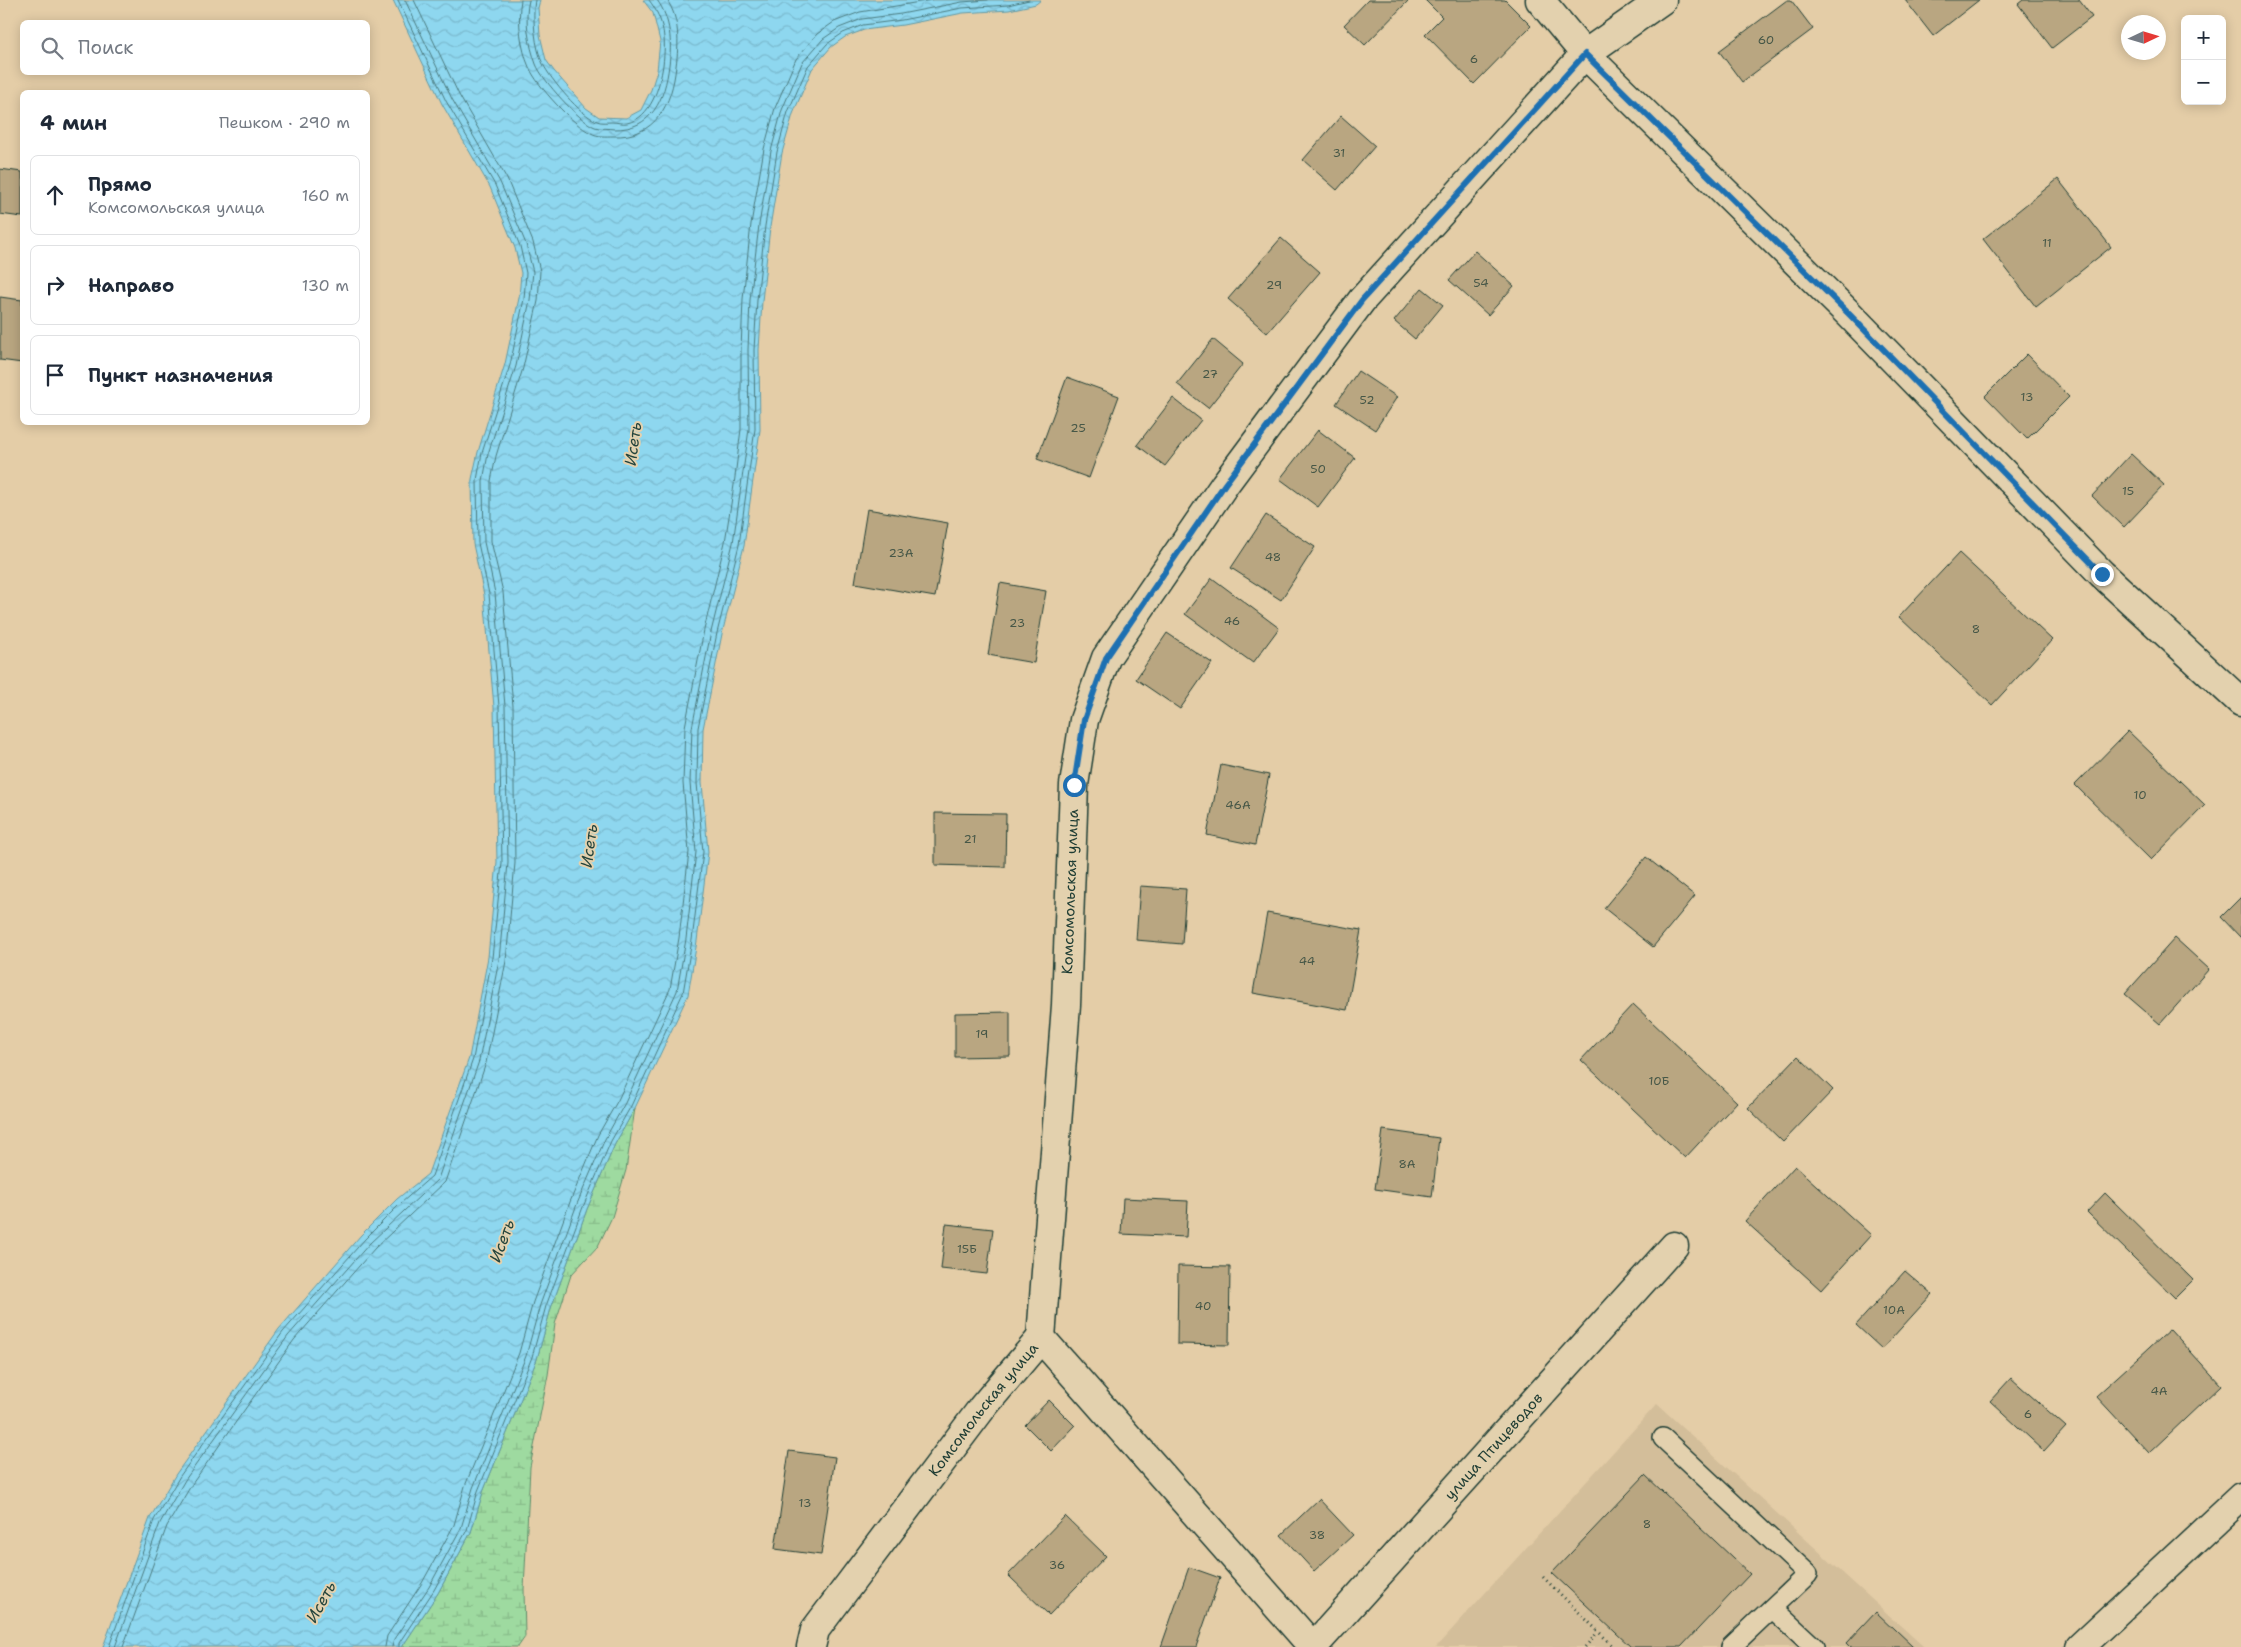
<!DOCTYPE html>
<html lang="ru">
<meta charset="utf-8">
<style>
:root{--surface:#fff;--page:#f2f2f3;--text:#1f2937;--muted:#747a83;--line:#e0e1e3}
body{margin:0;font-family:"Shantell Sans",sans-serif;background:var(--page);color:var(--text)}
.controls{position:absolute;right:15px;top:15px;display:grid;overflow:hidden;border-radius:8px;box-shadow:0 2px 12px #0003}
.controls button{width:45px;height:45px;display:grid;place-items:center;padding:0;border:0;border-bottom:1px solid var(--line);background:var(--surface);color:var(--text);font:25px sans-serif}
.compass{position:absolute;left:2121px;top:15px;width:45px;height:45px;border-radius:50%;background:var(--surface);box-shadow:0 2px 12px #0003;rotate:86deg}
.stop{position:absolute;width:15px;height:15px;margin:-11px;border:4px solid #1f6fb2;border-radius:50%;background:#fff}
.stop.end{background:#1f6fb2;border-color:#fff;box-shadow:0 1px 5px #0008}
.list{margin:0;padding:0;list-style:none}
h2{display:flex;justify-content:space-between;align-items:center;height:65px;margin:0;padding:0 20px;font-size:21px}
h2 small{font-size:16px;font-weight:400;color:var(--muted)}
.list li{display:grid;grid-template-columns:32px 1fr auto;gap:15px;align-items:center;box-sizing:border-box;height:80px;margin:0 10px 10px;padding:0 10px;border:1px solid var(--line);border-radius:8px}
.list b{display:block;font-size:19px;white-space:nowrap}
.list p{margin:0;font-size:16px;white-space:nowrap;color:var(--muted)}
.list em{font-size:16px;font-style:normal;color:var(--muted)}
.icon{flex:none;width:28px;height:28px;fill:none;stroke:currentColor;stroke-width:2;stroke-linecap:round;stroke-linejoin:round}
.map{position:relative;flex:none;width:2241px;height:1647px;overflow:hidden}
.search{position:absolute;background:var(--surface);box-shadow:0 2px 12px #0003;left:20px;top:20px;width:350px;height:55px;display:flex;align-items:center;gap:12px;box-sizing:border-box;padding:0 18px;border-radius:8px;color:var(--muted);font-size:19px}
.panel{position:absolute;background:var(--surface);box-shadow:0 2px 12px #0003;left:20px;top:90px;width:350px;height:335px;border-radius:8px}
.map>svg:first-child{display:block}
</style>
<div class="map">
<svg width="2241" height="1647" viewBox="0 0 2241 1647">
<defs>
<pattern id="wetland-marsh" width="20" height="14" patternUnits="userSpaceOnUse" patternTransform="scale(1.25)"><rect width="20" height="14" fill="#9edaa0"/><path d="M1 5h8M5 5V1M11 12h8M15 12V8" fill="none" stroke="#88bc8a"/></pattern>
<pattern id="water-waves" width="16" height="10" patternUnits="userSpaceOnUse" patternTransform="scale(1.25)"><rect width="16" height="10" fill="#8ed7ef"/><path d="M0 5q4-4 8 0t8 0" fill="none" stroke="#7ab9ce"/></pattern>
</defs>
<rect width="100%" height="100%" fill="#e4cda7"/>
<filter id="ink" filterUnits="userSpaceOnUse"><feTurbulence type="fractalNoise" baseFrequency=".02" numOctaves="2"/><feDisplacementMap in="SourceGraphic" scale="10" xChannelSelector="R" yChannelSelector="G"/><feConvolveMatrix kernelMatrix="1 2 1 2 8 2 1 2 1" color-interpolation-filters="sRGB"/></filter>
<g filter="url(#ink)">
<path fill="#d3be9a" d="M 1657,1404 L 1924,1647 L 1436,1647 Z"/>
<path fill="url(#wetland-marsh)" stroke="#5e8c6a" d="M 635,1108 L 626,1170 L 612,1217 L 598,1246 L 571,1275 L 555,1324 L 548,1375 L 530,1467 L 524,1589 L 525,1637 L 518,1647 L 402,1647 L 438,1593 L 471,1532 L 483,1492 L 537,1359 L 551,1308 L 587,1209 L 615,1144 Z"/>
<path fill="url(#water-waves)" stroke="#6299a4" d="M 393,0 L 540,0 L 538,8 L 540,35 L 546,60 L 554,71 L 586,108 L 599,117 L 626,118 L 641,110 L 651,90 L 657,71 L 660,41 L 653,13 L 643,0 L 1041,0 L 1036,4 L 1009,10 L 963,13 L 903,25 L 864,30 L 845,37 L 831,47 L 812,69 L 793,114 L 782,153 L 770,227 L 762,301 L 759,350 L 760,430 L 752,487 L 744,546 L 722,634 L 703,729 L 702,783 L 708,852 L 697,941 L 688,995 L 635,1108 L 615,1144 L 587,1209 L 551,1308 L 537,1359 L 483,1492 L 471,1532 L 438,1593 L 402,1647 L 103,1647 L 150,1518 L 176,1474 L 279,1329 L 361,1235 L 397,1199 L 428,1174 L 469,1058 L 488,957 L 497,862 L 494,707 L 484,595 L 473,544 L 472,479 L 478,452 L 505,364 L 519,298 L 521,273 L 515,248 L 490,187 L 442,104 Z"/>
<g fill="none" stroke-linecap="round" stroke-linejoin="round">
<path stroke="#4b7b7f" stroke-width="1" d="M 521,0 C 517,20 521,49 529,67 C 537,86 573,125 591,133 C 598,137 606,136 613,136 C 656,138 672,104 676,66 C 679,44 680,19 667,0
M 529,0 C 524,19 529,45 536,64 C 542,80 579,121 595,127 C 600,129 608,128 614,129 C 652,130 665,99 669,65 C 672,43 671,19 657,0
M 535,0 C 532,16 535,49 543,64 C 551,80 580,115 597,121 C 601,123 607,122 612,122 C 617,122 623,124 627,123 C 651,118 660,86 663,65 C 666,40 665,21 649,0
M 109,1647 L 154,1520 L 180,1476 L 283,1332 L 365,1239 L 401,1203 L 432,1176 L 473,1059 L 492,958 L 502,863 L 499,706 L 489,594 L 478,543 L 477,480 L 482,453 L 510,365 L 524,299 L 526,273 L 520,246 L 495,185 L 446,101 L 398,0
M 115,1647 L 160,1523 L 185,1480 L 288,1336 L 370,1243 L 438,1179 L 479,1061 L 499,960 L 508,863 L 505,706 L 495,593 L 484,542 L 483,481 L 488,454 L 516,366 L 530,300 L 533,272 L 526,244 L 500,182 L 452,99 L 405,0
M 123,1647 L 167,1526 L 192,1484 L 294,1340 L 375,1248 L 445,1182 L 486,1063 L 506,961 L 515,863 L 513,706 L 503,592 L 491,541 L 491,481 L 496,456 L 523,368 L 538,301 L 540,271 L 533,242 L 507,179 L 459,95 L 414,0
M 385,1647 L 387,1636 L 422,1583 L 454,1525 L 465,1486 L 519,1353 L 533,1302 L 570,1202 L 598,1135 L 618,1100 L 670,989 L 679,938 L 689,852 L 683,783 L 685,727 L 704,630 L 725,542 L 734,485 L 741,429 L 741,350 L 743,299 L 751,224 L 764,149 L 775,108 L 796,59 L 817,34 L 834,22 L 860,12 L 932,0
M 392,1647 L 394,1639 L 429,1587 L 461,1528 L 473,1488 L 526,1356 L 540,1305 L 577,1204 L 605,1139 L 625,1103 L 677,991 L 686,939 L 696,852 L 690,783 L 692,728 L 711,632 L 733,543 L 749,429 L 748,350 L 750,300 L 759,225 L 771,151 L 782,110 L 802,63 L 823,39 L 839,28 L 862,19 L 901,14 L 962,2 L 988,0
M 399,1647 L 399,1643 L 434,1590 L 467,1530 L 478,1491 L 532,1357 L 546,1306 L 583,1207 L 611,1141 L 631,1106 L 683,993 L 692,940 L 703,852 L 697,783 L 698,728 L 717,633 L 739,545 L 747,486 L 755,429 L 754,350 L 757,300 L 765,226 L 777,152 L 788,112 L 808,66 L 827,44 L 843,33 L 863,25 L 902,20 L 962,8 L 1008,5 L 1029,0"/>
</g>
<path fill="#b9a681" stroke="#1f3d34" d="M 1368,0 L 1409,0 L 1365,45 L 1344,25 Z
M 1425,0 L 1505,0 L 1531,26 L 1474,84 L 1425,34 L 1442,17 Z
M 1787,0 L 1791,0 L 1813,29 L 1742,82 L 1719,51 Z
M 1905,0 L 1979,0 L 1933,36 Z
M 2023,0 L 2079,0 L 2092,17 L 2052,48 L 2018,4 Z
M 1341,116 L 1375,146 L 1337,190 L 1303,160 Z
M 0,169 L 22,172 L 22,217 L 0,214 Z
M 2058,179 L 2111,247 L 2036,307 L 1983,239 Z
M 1281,238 L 1320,272 L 1267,333 L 1228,299 Z
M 1475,251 L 1514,286 L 1488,315 L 1449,280 Z
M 1422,288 L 1443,305 L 1415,339 L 1394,321 Z
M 0,297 L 22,300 L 22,363 L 0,360 Z
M 1213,339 L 1243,364 L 1208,408 L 1177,384 Z
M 2027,354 L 2069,397 L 2027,439 L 1985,396 Z
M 1358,371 L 1397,397 L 1375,430 L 1336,404 Z
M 1067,377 L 1119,396 L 1089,478 L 1037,459 Z
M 1173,398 L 1201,420 L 1165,466 L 1137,445 Z
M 1318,430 L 1355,458 L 1318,507 L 1280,479 Z
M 2131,454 L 2164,485 L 2124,527 L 2092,496 Z
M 867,509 L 948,523 L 935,597 L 855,583 Z
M 1266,515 L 1315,547 L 1281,600 L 1231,568 Z
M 1959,553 L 2052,640 L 1992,705 L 1899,617 Z
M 1212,578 L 1279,628 L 1253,663 L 1185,614 Z
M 1000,583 L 1046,591 L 1034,663 L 988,655 Z
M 1167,633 L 1212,663 L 1180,709 L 1136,679 Z
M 2128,731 L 2205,805 L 2151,860 L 2075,785 Z
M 1221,765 L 1269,775 L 1255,845 L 1207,835 Z
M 935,813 L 1006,814 L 1005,867 L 935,865 Z
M 1646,857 L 1695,896 L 1653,947 L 1604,908 Z
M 1140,886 L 1186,889 L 1182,944 L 1136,940 Z
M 2241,897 L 2241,938 L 2221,917 Z
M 1267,913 L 1361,930 L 1347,1010 L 1253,993 Z
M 2175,938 L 2209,969 L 2160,1024 L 2125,994 Z
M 1633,1004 L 1737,1102 L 1685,1158 L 1581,1060 Z
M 1010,1012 L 1010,1056 L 955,1057 L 955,1013 Z
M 1798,1056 L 1833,1090 L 1783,1142 L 1748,1108 Z
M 1383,1130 L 1439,1138 L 1432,1197 L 1375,1189 Z
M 1795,1166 L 1871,1235 L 1821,1290 L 1745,1221 Z
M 2105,1193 L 2193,1280 L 2175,1298 L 2087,1212 Z
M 1123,1198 L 1188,1201 L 1186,1237 L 1121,1234 Z
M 946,1224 L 993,1229 L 987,1274 L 941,1269 Z
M 1178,1266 L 1230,1267 L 1229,1345 L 1177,1344 Z
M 1905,1271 L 1932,1294 L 1882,1349 L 1856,1325 Z
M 2170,1329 L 2221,1385 L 2149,1453 L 2096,1396 Z
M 2011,1378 L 2066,1427 L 2044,1451 L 1990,1401 Z
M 1049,1400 L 1075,1426 L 1051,1451 L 1025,1425 Z
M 789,1451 L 835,1457 L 821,1555 L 775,1549 Z
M 1645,1475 L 1750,1574 L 1681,1647 L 1631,1647 L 1552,1573 Z
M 1319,1499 L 1353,1535 L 1314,1571 L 1281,1535 Z
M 1065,1516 L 1106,1556 L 1049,1615 L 1008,1575 Z
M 1189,1567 L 1220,1578 L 1196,1647 L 1161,1647 Z
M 1876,1612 L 1913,1647 L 1851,1647 L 1847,1643 Z"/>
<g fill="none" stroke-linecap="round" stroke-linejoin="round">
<defs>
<path id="service" d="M 1663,1438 L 1808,1574 L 1772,1608
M 1731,1647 L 1772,1608 L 1814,1647"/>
<g id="minor">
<path d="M 1662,0 L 1585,54 L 1849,314 L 2102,574 L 2241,702"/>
<path id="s1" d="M 811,1647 L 815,1630 L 982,1408 L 1041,1338"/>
<path id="s2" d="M 1313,1647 L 1674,1246"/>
<path d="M 2080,1647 L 2241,1497"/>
</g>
<g id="tertiary">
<path id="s3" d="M 1313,1647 L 1041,1338 L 1066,1005 L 1074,785 L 1084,720 L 1106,658 L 1225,484 L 1362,300 L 1585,54 L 1540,0"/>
</g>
</defs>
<use href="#service" stroke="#1f3d34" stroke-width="22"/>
<use href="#minor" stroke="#1f3d34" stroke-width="31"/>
<use href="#tertiary" stroke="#1f3d34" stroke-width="31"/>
<path stroke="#1f3d34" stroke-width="3" stroke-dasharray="1 4" stroke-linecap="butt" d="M 1543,1577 L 1614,1647
M 1585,1647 L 1598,1632"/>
<use href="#service" stroke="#e3d1ae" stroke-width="19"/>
<use href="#minor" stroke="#e3d1ae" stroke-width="28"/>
<use href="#tertiary" stroke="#e3d1ae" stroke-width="28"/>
</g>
</g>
<g fill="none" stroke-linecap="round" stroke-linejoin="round" filter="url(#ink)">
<path stroke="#1f6fb2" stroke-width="6" d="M 1074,785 L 1084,720 L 1106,658 L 1225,484 L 1362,300 L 1585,54 L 1849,314 L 2102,574"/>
</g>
<g text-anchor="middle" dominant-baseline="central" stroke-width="4" stroke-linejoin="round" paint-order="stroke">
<g font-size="12" fill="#465747">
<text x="1766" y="40">60</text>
<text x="1474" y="59">6</text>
<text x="1339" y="153">31</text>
<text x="2047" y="243">11</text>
<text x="1481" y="283">54</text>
<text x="1274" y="285">29</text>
<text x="1210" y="374">27</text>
<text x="2027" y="397">13</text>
<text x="1367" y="400">52</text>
<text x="1078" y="428">25</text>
<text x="1318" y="469">50</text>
<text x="2128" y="491">15</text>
<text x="901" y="553">23А</text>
<text x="1273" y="557">48</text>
<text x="1232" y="621">46</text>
<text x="1017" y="623">23</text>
<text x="1976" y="629">8</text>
<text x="2140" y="795">10</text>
<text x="1238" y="805">46А</text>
<text x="970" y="839">21</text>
<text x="1307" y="961">44</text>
<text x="982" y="1034">19</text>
<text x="1659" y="1081">10Б</text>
<text x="1407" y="1164">8А</text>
<text x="967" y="1249">15Б</text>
<text x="1203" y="1306">40</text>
<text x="1894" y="1310">10А</text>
<text x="2159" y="1391">4А</text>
<text x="2028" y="1414">6</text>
<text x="805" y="1503">13</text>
<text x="1647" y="1524">8</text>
<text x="1317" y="1535">38</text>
<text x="1057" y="1565">36</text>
</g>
<g font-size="15" fill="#1f3d34" stroke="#e3d1ae">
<text stroke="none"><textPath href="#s3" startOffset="859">Комсомольская улица</textPath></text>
<text stroke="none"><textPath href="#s1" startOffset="295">Комсомольская улица</textPath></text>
<text stroke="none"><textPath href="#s2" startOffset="270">улица Птицеводов</textPath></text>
</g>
<g font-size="16" font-style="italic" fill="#25453d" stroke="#e3d1ae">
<text transform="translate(633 444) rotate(-82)">Исеть</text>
<text transform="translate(589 846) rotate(-82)">Исеть</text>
<text transform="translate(502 1241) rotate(-70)">Исеть</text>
<text transform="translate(321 1602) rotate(-61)">Исеть</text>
</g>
</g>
</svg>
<div class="controls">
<button>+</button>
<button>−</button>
</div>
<svg class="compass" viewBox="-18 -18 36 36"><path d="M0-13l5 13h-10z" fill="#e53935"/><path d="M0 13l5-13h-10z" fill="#747a83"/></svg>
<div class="stop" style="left:1074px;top:785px"></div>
<div class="stop end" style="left:2102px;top:574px"></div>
<div class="search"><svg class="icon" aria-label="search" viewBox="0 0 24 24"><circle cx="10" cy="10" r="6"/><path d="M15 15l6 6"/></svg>Поиск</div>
<section class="panel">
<h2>4 мин<small>Пешком · 290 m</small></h2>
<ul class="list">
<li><svg class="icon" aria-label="ahead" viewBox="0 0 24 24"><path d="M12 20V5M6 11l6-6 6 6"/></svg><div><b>Прямо</b><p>Комсомольская улица</p></div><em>160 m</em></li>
<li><svg class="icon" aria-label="right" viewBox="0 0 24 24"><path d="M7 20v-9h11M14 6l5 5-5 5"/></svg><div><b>Направо</b></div><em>130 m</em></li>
<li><svg class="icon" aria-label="arrive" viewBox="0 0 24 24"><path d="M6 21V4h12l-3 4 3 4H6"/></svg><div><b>Пункт назначения</b></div></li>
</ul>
</section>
</div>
